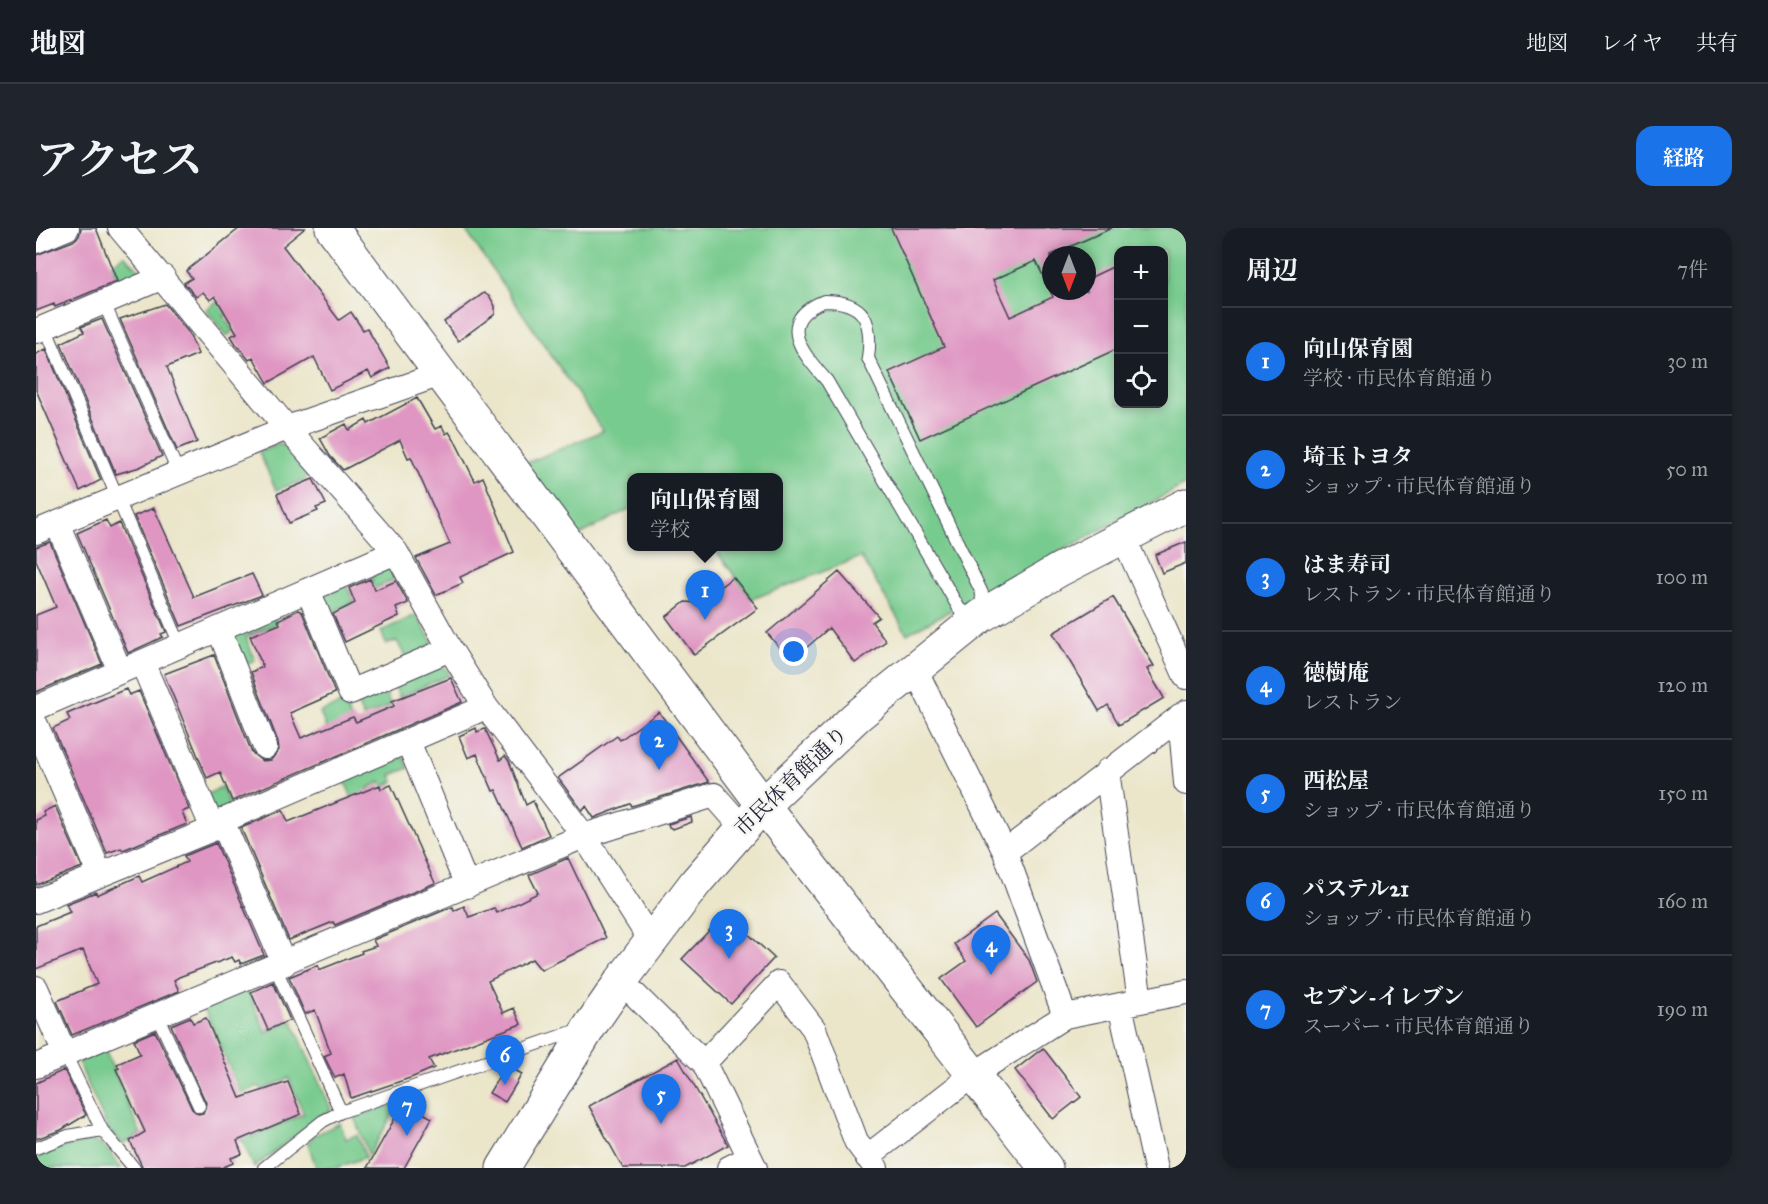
<!DOCTYPE html>
<html lang="ja">
<meta charset="utf-8">
<style>
:root{--surface:#171b24;--page:#20242c;--text:#f1f3f6;--muted:#9ea1a6;--line:#363941;--accent:#1a73e8}
body{margin:0;font-family:"IM FELL Great Primer","Noto Serif JP",serif;background:var(--page);color:var(--text)}
.controls{position:absolute;right:18px;top:18px;display:grid;overflow:hidden;border-radius:12px;box-shadow:0 3px 9px #0003}
.controls button{width:54px;height:54px;display:grid;place-items:center;padding:0;border:0;border-bottom:2px solid var(--line);background:var(--surface);color:var(--text);font:30px sans-serif}
.compass{position:absolute;left:1006px;top:18px;width:54px;height:54px;border-radius:50%;background:var(--surface);box-shadow:0 3px 9px #0003;rotate:180deg}
.you{position:absolute;left:758px;top:424px;width:21px;height:21px;margin:-15px;border:4px solid #fff;border-radius:50%;background:#1a73e8;box-shadow:0 0 0 9px #1a73e833}
.badge{display:grid;place-items:center;width:39px;height:39px;border-radius:50%;background:var(--accent);color:#fff;font-size:20px;font-weight:700}
.pin{position:absolute;translate:-50% -50px;filter:drop-shadow(0 2px 3px #0008)}
.pin::after{content:'';position:absolute;top:32px;width:21px;height:18px;background:inherit;clip-path:polygon(0 0,100% 0,50% 100%)}
.popup{position:absolute;left:591px;top:245px;width:156px;height:78px;box-sizing:border-box;display:grid;place-content:center;border-radius:12px;background:var(--surface);filter:drop-shadow(0 2px 4px #0005);font-size:20px;white-space:nowrap;color:var(--muted)}
.popup b{font-size:22px;color:var(--text)}
.popup::after{content:'';position:absolute;left:50%;top:100%;margin-left:-12px;border:12px solid transparent;border-top-color:var(--surface)}
.list{margin:0;padding:0;list-style:none}
h2{display:flex;justify-content:space-between;align-items:center;height:78px;margin:0;padding:0 24px;font-size:26px}
h2 small{font-size:20px;font-weight:400;color:var(--muted)}
.list li{display:grid;grid-template-columns:39px 1fr auto;gap:18px;align-items:center;box-sizing:border-box;height:108px;padding:0 24px;border-top:2px solid var(--line)}
.list b{display:block;font-size:22px;white-space:nowrap}
.list p{margin:0;font-size:20px;white-space:nowrap;color:var(--muted)}
.list em{font-size:20px;font-style:normal;color:var(--muted)}
.icon{flex:none;width:33px;height:33px;fill:none;stroke:currentColor;stroke-width:2;stroke-linecap:round;stroke-linejoin:round}
.map{position:relative;flex:none;width:1150px;height:940px;overflow:hidden;border-radius:18px}
header{display:flex;align-items:center;gap:36px;box-sizing:border-box;height:84px;padding:0 30px;background:var(--surface);border-bottom:2px solid var(--line)}
header strong{font-size:28px}
nav{display:flex;gap:33px;margin-inline-start:auto;font-size:21px}
.intro{display:flex;align-items:center;justify-content:space-between;box-sizing:border-box;height:144px;padding:0 36px}
h1{margin:0;font-size:42px}
.button{padding:15px 27px;border-radius:18px;background:var(--accent);color:#fff;font-size:21px;font-weight:700}
main{display:flex;gap:36px;padding:0 36px}
aside{flex:1;background:var(--surface);border-radius:18px;box-shadow:0 3px 9px #0003}
.map>svg:first-child{display:block}
</style>
<header>
<strong>地図</strong>
<nav><a>地図</a><a>レイヤ</a><a>共有</a></nav>
</header>
<div class="intro"><h1>アクセス</h1><a class="button">経路</a></div>
<main>
<div class="map">
<svg width="1150" height="940" viewBox="0 0 1150 940">
<rect width="100%" height="100%" fill="#f6f6f2"/>
<filter id="ink" filterUnits="userSpaceOnUse"><feTurbulence type="fractalNoise" baseFrequency=".0167" numOctaves="2"/><feDisplacementMap in="SourceGraphic" scale="12" xChannelSelector="R" yChannelSelector="G"/><feConvolveMatrix kernelMatrix="1 2 1 2 8 2 1 2 1" color-interpolation-filters="sRGB"/></filter>
<filter id="wash" filterUnits="userSpaceOnUse"><feTurbulence type="fractalNoise" baseFrequency=".008" numOctaves="4" result="noise"/><feDisplacementMap in="SourceGraphic" scale="24" xChannelSelector="R" yChannelSelector="G"/><feGaussianBlur stdDeviation="1.35" result="paint"/><feColorMatrix in="noise" values="0 0 0 0 0 0 0 0 0 0 0 0 0 0 0 0 0 1.4 0 .05"/><feComposite in="paint" operator="in"/></filter>
<g filter="url(#wash)">
<rect width="100%" height="100%" fill="#ebe6ca"/>
<path fill="#78cb8e" stroke="#4d7664" stroke-width="1.5" fill-rule="evenodd" d="M 428,0 L 1150,0 L 1150,256 L 871,406 L 825,329 L 716,371 L 677,319 L 742,318 L 742,249 L 596,249 L 595,280 L 542,308 L 488,236 L 567,203 ZM 1082,22 L 1128,22 L 1128,176 L 1082,176 ZM 1015,27 L 1051,27 L 1051,63 L 1015,63 Z
M 88,27 L 103,41 L 103,49 L 83,56 L 76,36 Z
M 218,47 L 198,83 L 188,88 L 197,103 L 191,108 L 170,82 Z
M 244,216 L 261,224 L 273,242 L 269,252 L 240,262 L 223,224 Z
M 354,338 L 359,351 L 332,363 L 329,357 L 337,354 L 334,346 Z
M 310,357 L 318,374 L 292,386 L 284,370 Z
M 380,387 L 397,415 L 372,434 L 361,413 L 350,416 L 345,403 Z
M 238,388 L 241,395 L 210,409 L 219,432 L 205,438 L 195,407 Z
M 405,435 L 414,447 L 363,469 L 358,455 Z
M 348,461 L 355,477 L 327,489 L 320,473 Z
M 308,475 L 315,491 L 291,502 L 284,484 Z
M 367,528 L 373,540 L 355,547 L 358,554 L 347,558 L 345,554 L 332,560 L 334,565 L 317,572 L 307,549 Z
M 186,559 L 195,580 L 180,586 L 167,568 Z
M 211,761 L 230,804 L 256,792 L 295,881 L 218,939 L 189,874 L 199,870 L 215,909 L 268,886 L 253,850 L 226,862 L 223,858 L 205,866 L 168,780 Z
M 69,822 L 105,906 L 87,916 L 72,901 L 42,834 Z
M 364,874 L 333,927 L 318,889 Z
M 304,895 L 310,911 L 321,907 L 330,929 L 300,940 L 280,940 L 272,915 L 277,908 Z
M 57,913 L 70,920 L 85,940 L 0,940 L 0,930 L 22,920 Z"/>
<g id="blocks">
<path fill="#df96c2" fill-rule="evenodd" d="M 45,0 L 60,0 L 81,53 L 19,79 L 18,76 L 0,83 L 0,27 L 37,13 L 43,8 Z
M 204,0 L 269,0 L 247,18 L 303,92 L 315,84 L 327,102 L 331,100 L 354,140 L 336,150 L 332,143 L 294,162 L 278,129 L 232,155 L 217,129 L 213,132 L 200,116 L 195,108 L 201,105 L 179,68 L 174,72 L 167,64 L 160,69 L 148,55 L 156,50 L 150,43 Z
M 855,0 L 1076,0 L 1015,27 L 1015,63 L 1051,63 L 1051,51 L 1083,36 L 1083,120 L 884,211 L 853,144 L 908,119 ZM 1000,33 L 1017,69 L 974,89 L 957,52 Z
M 448,65 L 454,69 L 459,78 L 459,86 L 422,113 L 408,94 Z
M 129,76 L 153,105 L 162,126 L 131,139 L 161,214 L 141,222 L 84,91 Z
M 66,91 L 126,228 L 104,239 L 80,246 L 25,115 L 48,104 L 45,99 Z
M 10,121 L 65,252 L 44,263 L 0,162 L 0,126 Z
M 381,170 L 399,201 L 406,198 L 410,206 L 413,204 L 419,213 L 439,253 L 447,249 L 478,324 L 424,349 L 427,355 L 400,367 L 380,330 L 414,316 L 375,229 L 372,230 L 364,212 L 307,242 L 294,228 L 284,210 L 310,196 L 313,202 L 330,192 L 332,196 Z
M 277,251 L 290,276 L 280,280 L 282,283 L 253,295 L 241,266 Z
M 118,280 L 158,369 L 216,346 L 226,367 L 145,398 L 98,288 Z
M 70,292 L 74,300 L 83,295 L 130,404 L 125,406 L 127,409 L 92,425 L 41,305 Z
M 14,314 L 66,436 L 0,464 L 0,387 L 20,379 L 0,332 L 0,319 Z
M 1150,314 L 1150,335 L 1126,345 L 1119,327 Z
M 803,344 L 843,389 L 836,394 L 850,413 L 819,435 L 793,400 L 755,433 L 731,405 Z
M 697,349 L 722,380 L 658,427 L 630,389 L 649,374 L 663,375 Z
M 334,351 L 339,362 L 360,353 L 372,375 L 360,380 L 363,388 L 309,414 L 297,386 L 319,375 L 313,360 Z
M 1077,369 L 1118,438 L 1111,441 L 1128,470 L 1083,497 L 1072,477 L 1063,483 L 1017,405 Z
M 262,382 L 266,384 L 299,465 L 254,485 L 265,510 L 317,489 L 320,494 L 358,478 L 356,473 L 415,450 L 426,474 L 196,573 L 184,544 L 171,550 L 128,446 L 178,427 L 216,525 L 226,533 L 235,532 L 243,522 L 242,514 L 215,444 L 227,439 L 214,408 L 244,396 L 242,392 Z
M 90,461 L 93,467 L 103,463 L 153,581 L 146,584 L 151,596 L 87,622 L 85,620 L 71,625 L 17,500 L 34,492 L 31,486 Z
M 623,484 L 673,554 L 596,578 L 594,576 L 558,590 L 550,578 L 546,582 L 522,550 L 581,508 L 584,512 Z
M 440,500 L 441,504 L 449,501 L 464,532 L 469,528 L 473,533 L 490,577 L 497,573 L 513,607 L 486,619 L 460,562 L 457,563 L 441,526 L 432,530 L 423,508 Z
M 344,557 L 345,561 L 355,557 L 399,655 L 299,697 L 297,694 L 253,712 L 205,600 L 247,582 L 252,594 Z
M 19,578 L 46,639 L 0,657 L 0,592 L 9,588 L 7,584 Z
M 655,589 L 656,594 L 637,601 L 633,599 L 632,596 Z
M 180,615 L 228,727 L 205,736 L 203,732 L 199,734 L 196,729 L 143,749 L 138,752 L 143,763 L 36,807 L 21,773 L 61,756 L 47,722 L 0,741 L 0,698 L 34,684 L 30,676 L 60,664 L 61,667 L 103,648 L 106,654 L 151,634 L 148,628 Z
M 532,630 L 570,710 L 505,742 L 496,731 L 452,753 L 467,785 L 478,780 L 485,796 L 393,831 L 398,840 L 377,849 L 315,870 L 308,846 L 299,850 L 288,828 L 295,825 L 279,782 L 269,786 L 253,749 L 282,737 L 283,742 L 326,725 L 325,723 L 340,718 L 337,712 L 411,681 L 417,679 L 418,683 L 428,678 L 433,689 L 458,680 L 461,685 L 502,665 L 493,647 Z
M 690,685 L 738,730 L 695,776 L 646,731 Z
M 959,686 L 993,732 L 1001,754 L 940,799 L 905,751 L 930,733 L 918,716 Z
M 237,754 L 254,792 L 232,802 L 215,764 Z
M 154,789 L 157,795 L 170,790 L 204,870 L 252,854 L 265,886 L 201,913 L 206,926 L 195,930 L 197,935 L 185,940 L 107,940 L 94,913 L 109,904 L 80,841 L 83,840 L 81,836 L 104,826 L 98,812 L 119,803 L 156,881 L 162,886 L 167,885 L 170,875 L 135,797 Z
M 1007,820 L 1045,869 L 1017,891 L 979,842 Z
M 642,830 L 692,917 L 649,940 L 587,940 L 553,878 Z
M 470,837 L 486,846 L 469,874 L 453,865 Z
M 28,842 L 50,887 L 25,902 L 0,911 L 0,855 Z
M 368,874 L 396,890 L 368,940 L 331,940 Z"/>
</g>
</g>
<g filter="url(#ink)">
<use href="#blocks" fill-opacity="0" stroke="#403f50" stroke-width="1.5"/>
<g fill="none" stroke-linecap="round" stroke-linejoin="round">
<defs>
<path id="lane" d="M 788,73 C 829,73 837,93 832,130 L 946,365 L 945,388 L 924,382 L 791,153 C 767,126 738,93 788,73 Z
M 68,75 L 142,244
M 9,99 L 144,417
M 239,739 L 305,884
M 121,787 L 163,878
M 29,826 L 66,902 L 98,940
M 0,920 L 32,908 L 66,902
M 228,940 L 287,893 L 305,884 L 542,802"/>
<path id="street" d="M 84,0 L 251,200 L 360,324 L 414,421 L 450,479 L 548,608 L 615,713
M 0,13 L 31,0
M 0,103 L 127,49
M 21,295 L 84,443
M 0,304 L 251,200 L 405,146
M 1087,308 L 1150,449
M 272,362 L 314,464 L 414,421
M 183,401 L 229,519
M 106,434 L 177,601
M 879,441 L 969,624 L 1029,788
M 0,480 L 360,324
M 1144,488 L 1150,555
M 0,497 L 64,646
M 372,513 L 431,658
M 1071,543 L 1104,773
M 186,593 L 248,736
M 969,624 L 1150,484
M 0,673 L 177,601 L 186,593 L 450,479
M 585,753 L 668,835 L 719,940
M 0,760 L 29,826
M 1084,777 L 1120,940
M 668,835 L 743,755 L 778,801 L 820,913 L 840,940
M 0,838 L 548,608 L 678,567 L 706,599
M 831,929 L 938,846 L 1029,788 L 1150,764
M 693,940 L 713,930"/>
<path id="secondary" d="M 296,0 L 727,577 L 1010,940
M 467,940 L 554,798 L 585,753 L 660,654 L 727,577 L 820,489 L 945,388 L 1023,342 L 1150,277"/>
</defs>
<use href="#lane" stroke="#403f50" stroke-width="14"/>
<use href="#street" stroke="#403f50" stroke-width="26"/>
<use href="#secondary" stroke="#403f50" stroke-width="35"/>
<use href="#lane" stroke="#fff" stroke-width="12"/>
<use href="#street" stroke="#fff" stroke-width="24"/>
<use href="#secondary" stroke="#fff" stroke-width="33"/>
</g>
</g>
<g text-anchor="middle" dominant-baseline="central" stroke-width="5" stroke-linejoin="round" paint-order="stroke">
<g font-size="21" fill="#22223b" stroke="#f6f6f2">
<text transform="translate(755 553) rotate(-44)">市民体育館通り</text>
</g>
</g>
</svg>
<div class="controls">
<button>+</button>
<button>−</button>
<button><svg class="icon" aria-label="locate" viewBox="0 0 24 24"><circle cx="12" cy="12" r="6"/><path d="M12 2v4M12 18v4M2 12h4M18 12h4"/></svg></button>
</div>
<svg class="compass" viewBox="-18 -18 36 36"><path d="M0-13l5 13h-10z" fill="#e53935"/><path d="M0 13l5-13h-10z" fill="#9ea1a6"/></svg>
<div class="you"></div>
<div class="pin badge" style="left:669px;top:392px">1</div>
<div class="popup"><b>向山保育園</b>学校</div>
<div class="pin badge" style="left:623px;top:542px">2</div>
<div class="pin badge" style="left:693px;top:731px">3</div>
<div class="pin badge" style="left:955px;top:747px">4</div>
<div class="pin badge" style="left:625px;top:896px">5</div>
<div class="pin badge" style="left:469px;top:857px">6</div>
<div class="pin badge" style="left:371px;top:908px">7</div>
</div>
<aside>
<h2>周辺<small>7件</small></h2>
<ul class="list">
<li><span class="badge">1</span><div><b>向山保育園</b><p>学校 · 市民体育館通り</p></div><em>30 m</em></li>
<li><span class="badge">2</span><div><b>埼玉トヨタ</b><p>ショップ · 市民体育館通り</p></div><em>50 m</em></li>
<li><span class="badge">3</span><div><b>はま寿司</b><p>レストラン · 市民体育館通り</p></div><em>100 m</em></li>
<li><span class="badge">4</span><div><b>徳樹庵</b><p>レストラン</p></div><em>120 m</em></li>
<li><span class="badge">5</span><div><b>西松屋</b><p>ショップ · 市民体育館通り</p></div><em>150 m</em></li>
<li><span class="badge">6</span><div><b>パステル21</b><p>ショップ · 市民体育館通り</p></div><em>160 m</em></li>
<li><span class="badge">7</span><div><b>セブン-イレブン</b><p>スーパー · 市民体育館通り</p></div><em>190 m</em></li>
</ul>
</aside>
</main>
